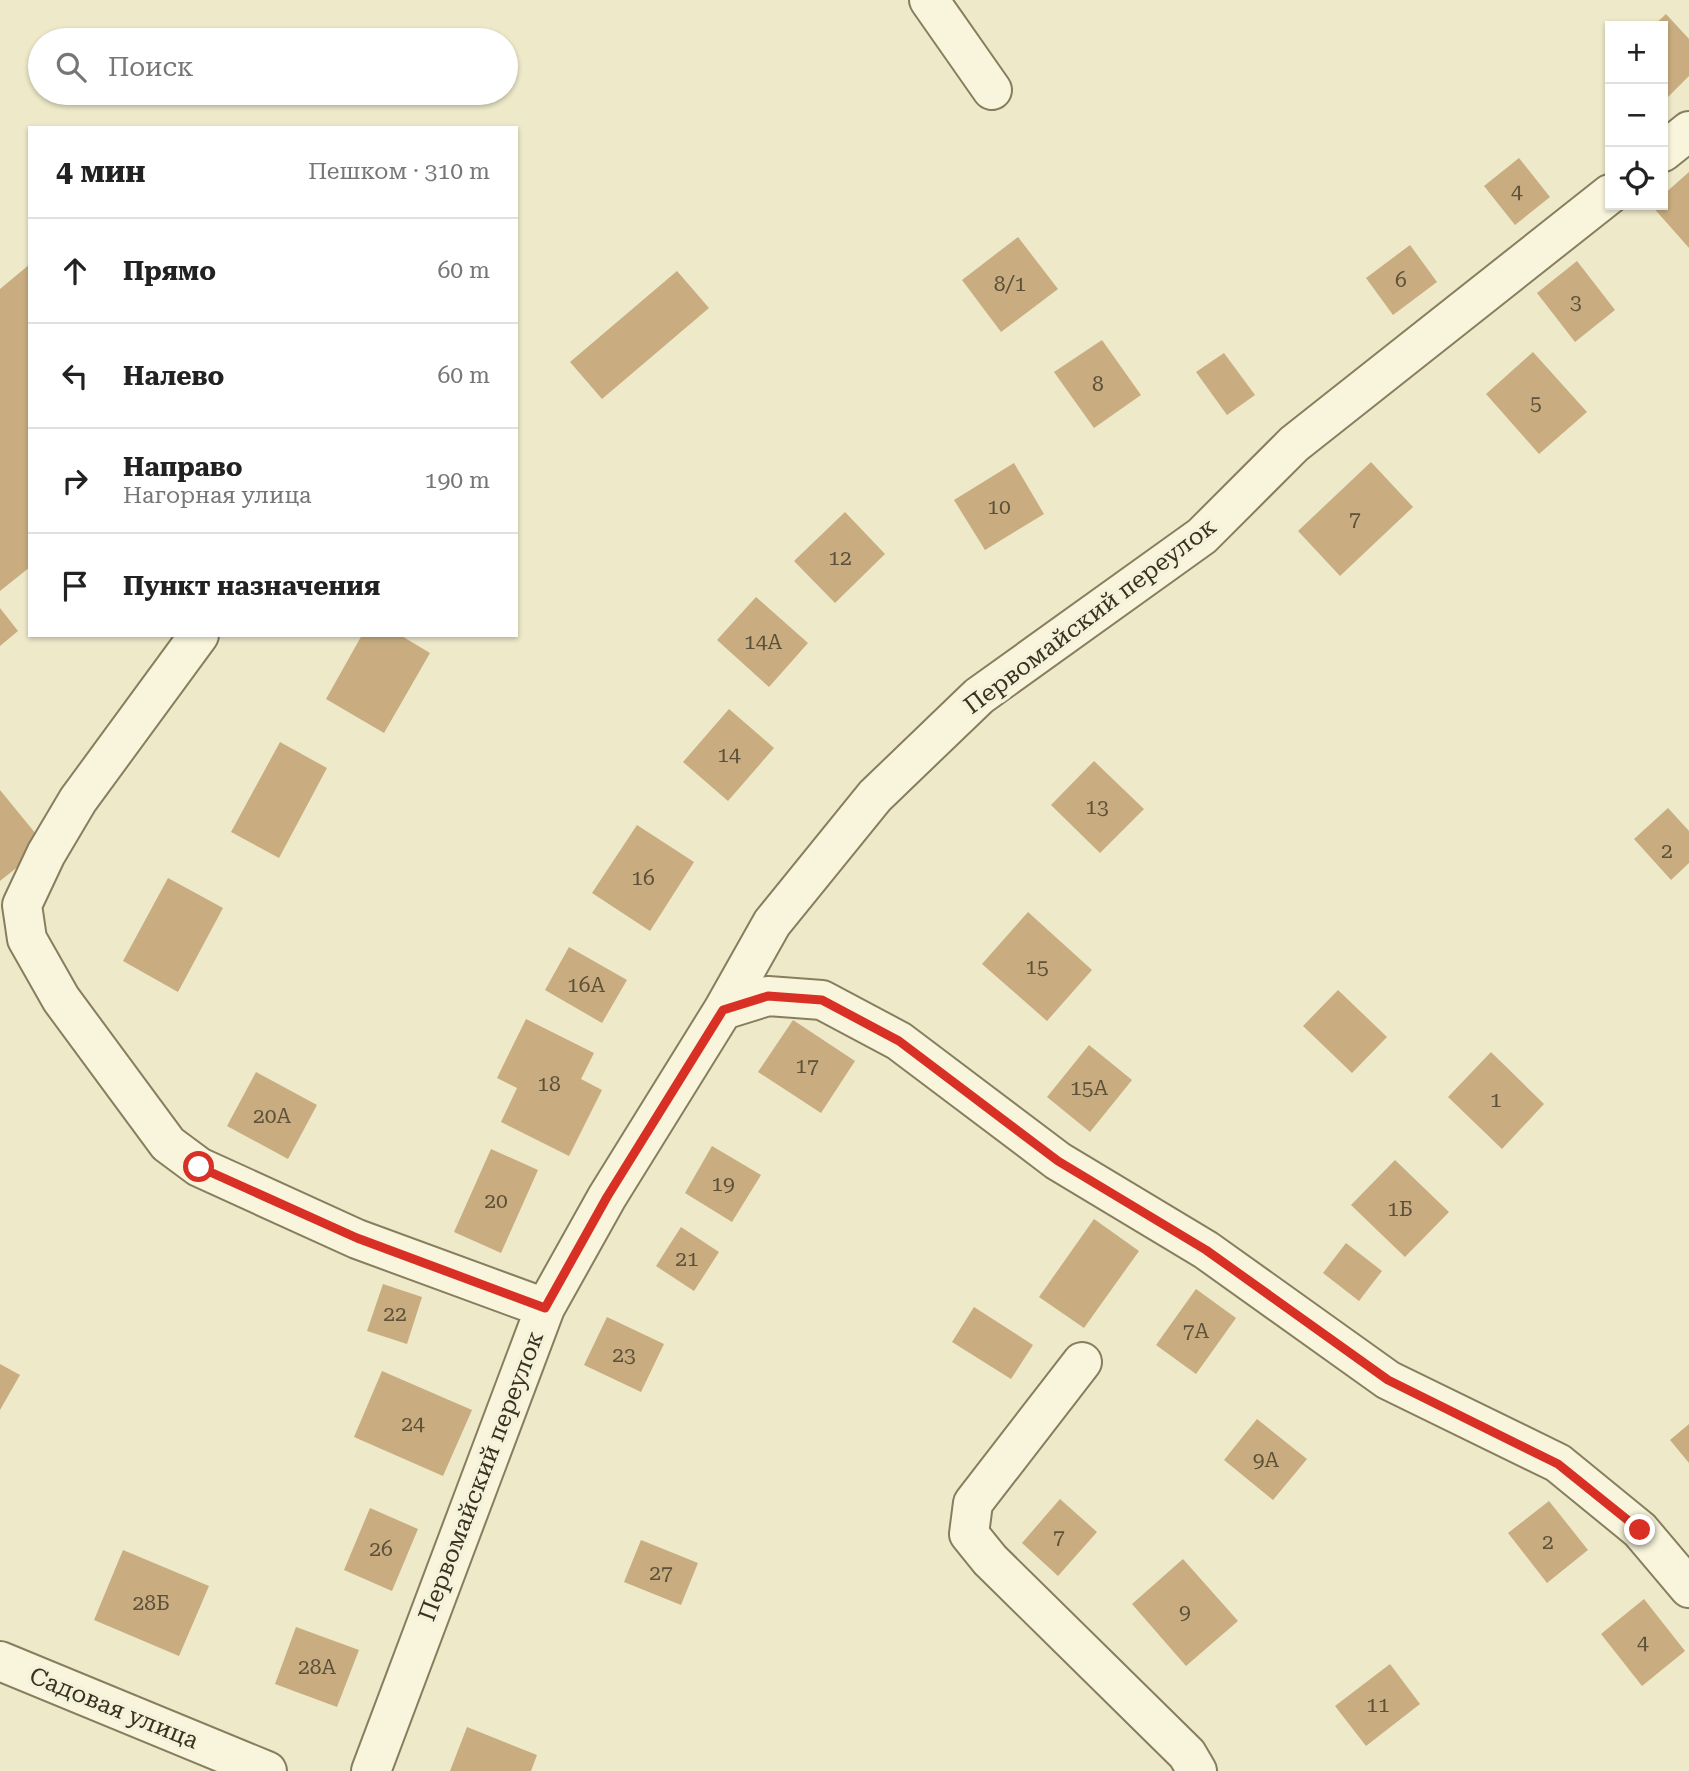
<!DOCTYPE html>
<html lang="ru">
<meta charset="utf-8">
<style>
:root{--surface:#fff;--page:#f6f6f6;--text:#222;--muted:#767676;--line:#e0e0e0}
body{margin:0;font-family:"Roboto Serif",serif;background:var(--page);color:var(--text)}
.controls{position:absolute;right:21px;top:21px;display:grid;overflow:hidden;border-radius:0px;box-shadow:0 2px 5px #0004}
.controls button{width:63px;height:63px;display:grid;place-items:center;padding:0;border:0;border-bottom:2px solid var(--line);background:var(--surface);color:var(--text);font:35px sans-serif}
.stop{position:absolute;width:21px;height:21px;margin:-16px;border:5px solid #d93025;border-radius:50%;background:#fff}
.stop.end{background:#d93025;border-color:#fff;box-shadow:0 2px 7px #0008}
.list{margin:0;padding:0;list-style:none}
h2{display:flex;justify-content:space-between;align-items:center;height:91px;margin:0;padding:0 28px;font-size:30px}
h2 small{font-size:23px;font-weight:400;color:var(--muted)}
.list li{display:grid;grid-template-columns:46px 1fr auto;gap:21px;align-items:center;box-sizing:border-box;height:105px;padding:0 28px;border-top:2px solid var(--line)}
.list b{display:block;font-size:26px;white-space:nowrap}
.list p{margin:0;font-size:23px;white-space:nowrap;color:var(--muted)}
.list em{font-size:23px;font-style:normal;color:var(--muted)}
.icon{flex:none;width:38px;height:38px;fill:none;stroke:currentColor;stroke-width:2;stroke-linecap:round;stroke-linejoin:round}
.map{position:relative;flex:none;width:1689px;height:1771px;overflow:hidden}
.search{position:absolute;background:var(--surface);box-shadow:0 2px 5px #0004;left:28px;top:28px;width:490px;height:77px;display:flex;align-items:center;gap:18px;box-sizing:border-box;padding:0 24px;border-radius:38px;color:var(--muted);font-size:26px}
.panel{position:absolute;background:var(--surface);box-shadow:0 2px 5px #0004;left:28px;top:126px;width:490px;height:511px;border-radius:0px}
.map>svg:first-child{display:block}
</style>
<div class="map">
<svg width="1689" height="1771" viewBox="0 0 1689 1771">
<rect width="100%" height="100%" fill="#ede9c9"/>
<path fill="#c9ad81" d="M 1666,14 L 1689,39 L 1689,76 L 1663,102 L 1663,26 L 1653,26 Z
M 1519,158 L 1550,197 L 1515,225 L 1484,186 Z
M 1689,172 L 1689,248 L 1651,205 L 1663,205 L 1663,195 Z
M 1018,237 L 1058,289 L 1001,332 L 962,280 Z
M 1410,245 L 1437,282 L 1393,315 L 1366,278 Z
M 1577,261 L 1615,310 L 1575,342 L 1537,293 Z
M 30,264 L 30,567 L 0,591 L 0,289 Z
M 677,271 L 709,308 L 602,399 L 570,362 Z
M 1102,340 L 1141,395 L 1094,428 L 1054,372 Z
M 1533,352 L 1587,412 L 1539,454 L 1486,394 Z
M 1224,353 L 1255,395 L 1227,415 L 1196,372 Z
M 1371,462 L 1413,507 L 1340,576 L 1298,531 Z
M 1014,463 L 1044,514 L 985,550 L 954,500 Z
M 845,512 L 885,554 L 835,603 L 794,561 Z
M 756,597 L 808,643 L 769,687 L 717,640 Z
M 0,608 L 18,631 L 0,646 Z
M 362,635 L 400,635 L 430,653 L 384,733 L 326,699 Z
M 729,709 L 774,748 L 728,801 L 683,762 Z
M 280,742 L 327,768 L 279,858 L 231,832 Z
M 1094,761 L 1144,809 L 1100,853 L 1051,805 Z
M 0,790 L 45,845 L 0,881 Z
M 1668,808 L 1689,831 L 1689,863 L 1671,880 L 1634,839 Z
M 637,825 L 694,862 L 650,931 L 592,893 Z
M 168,878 L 223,908 L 178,992 L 123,961 Z
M 1028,912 L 1092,970 L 1047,1021 L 982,964 Z
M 569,947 L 627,980 L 602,1023 L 545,990 Z
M 1338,990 L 1387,1037 L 1352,1073 L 1303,1026 Z
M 526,1019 L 594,1053 L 581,1079 L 602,1090 L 569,1156 L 501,1122 L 517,1088 L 497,1078 Z
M 793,1020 L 855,1061 L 821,1113 L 758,1072 Z
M 1089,1045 L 1132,1080 L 1090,1132 L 1047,1097 Z
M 1491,1052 L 1544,1104 L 1502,1149 L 1448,1097 Z
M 256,1072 L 317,1105 L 288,1159 L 227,1126 Z
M 712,1146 L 761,1175 L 732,1222 L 685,1193 Z
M 491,1149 L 538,1170 L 501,1253 L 454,1232 Z
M 1395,1160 L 1449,1212 L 1405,1257 L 1351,1205 Z
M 1094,1219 L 1139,1251 L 1084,1328 L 1039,1297 Z
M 681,1227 L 719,1252 L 694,1291 L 656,1266 Z
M 1346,1243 L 1382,1271 L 1359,1301 L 1323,1273 Z
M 383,1284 L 422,1297 L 407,1344 L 367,1331 Z
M 1196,1289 L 1236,1318 L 1196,1374 L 1156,1345 Z
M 974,1307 L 1033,1345 L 1011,1379 L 952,1342 Z
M 607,1317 L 664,1344 L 641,1392 L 584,1365 Z
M 0,1364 L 20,1375 L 0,1410 Z
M 382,1371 L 472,1410 L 443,1476 L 354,1437 Z
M 1257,1419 L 1307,1459 L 1273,1500 L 1224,1460 Z
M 1689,1424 L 1689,1463 L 1670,1440 Z
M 1060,1499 L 1097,1532 L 1058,1576 L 1022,1543 Z
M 1549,1501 L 1588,1550 L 1547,1583 L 1508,1533 Z
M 370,1508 L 418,1529 L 392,1591 L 344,1570 Z
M 641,1540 L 698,1563 L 681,1605 L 624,1582 Z
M 123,1550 L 209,1586 L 179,1656 L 94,1620 Z
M 1183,1559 L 1238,1621 L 1186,1666 L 1132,1604 Z
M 1644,1599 L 1685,1651 L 1642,1686 L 1601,1634 Z
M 296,1627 L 359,1650 L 337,1707 L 275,1684 Z
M 1390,1664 L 1420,1704 L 1366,1746 L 1335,1706 Z
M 467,1727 L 537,1755 L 531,1771 L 450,1771 Z"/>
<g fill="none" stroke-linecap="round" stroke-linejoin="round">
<defs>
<path id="street" d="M 929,0 L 992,90
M 1663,152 L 1689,131
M 199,635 L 78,800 L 46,854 L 22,905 L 27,939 L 61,999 L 168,1144 L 199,1167 L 357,1239 L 545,1308
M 723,1010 L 768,996 L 822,1000 L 899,1041 L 1058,1161 L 1206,1250 L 1388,1380 L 1558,1463 L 1640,1530 L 1689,1588
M 1082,1362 L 973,1503 L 969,1534 L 990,1560 L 1187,1754 L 1197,1771
M 0,1661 L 267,1771
M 371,1771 L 545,1308 L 607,1197 L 723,1010 L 772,923 L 875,796 L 979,696 L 1202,536 L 1294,444 L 1610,194"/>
</defs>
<use href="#street" stroke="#887d5e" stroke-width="42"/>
<use href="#street" stroke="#f8f5dc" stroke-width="38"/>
</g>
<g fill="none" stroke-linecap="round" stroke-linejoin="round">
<path stroke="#d93025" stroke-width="9" d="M 199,1167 L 357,1238 L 545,1308 L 607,1197 L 723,1010 L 768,996 L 822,1000 L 899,1041 L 1058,1161 L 1206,1250 L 1388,1380 L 1558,1464 L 1640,1530"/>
</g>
<g text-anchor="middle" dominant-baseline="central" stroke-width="7" stroke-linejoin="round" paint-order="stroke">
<g font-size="21" fill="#5d5139">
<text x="1517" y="192">4</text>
<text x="1401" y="280">6</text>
<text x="1010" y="284">8/1</text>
<text x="1576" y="302">3</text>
<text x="1098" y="384">8</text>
<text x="1536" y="403">5</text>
<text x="999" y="507">10</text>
<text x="1355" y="519">7</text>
<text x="840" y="558">12</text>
<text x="763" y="642">14А</text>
<text x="729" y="755">14</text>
<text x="1097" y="807">13</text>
<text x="1667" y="851">2</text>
<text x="643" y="878">16</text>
<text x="1037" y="967">15</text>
<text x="586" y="985">16А</text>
<text x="807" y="1066">17</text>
<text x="549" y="1084">18</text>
<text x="1089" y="1088">15А</text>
<text x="1496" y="1100">1</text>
<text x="272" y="1116">20А</text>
<text x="723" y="1184">19</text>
<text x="496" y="1201">20</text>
<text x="1400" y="1209">1Б</text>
<text x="687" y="1259">21</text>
<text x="395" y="1314">22</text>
<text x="1196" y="1331">7А</text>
<text x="624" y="1355">23</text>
<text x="413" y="1424">24</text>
<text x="1266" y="1460">9А</text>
<text x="1059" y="1537">7</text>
<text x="1548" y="1542">2</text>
<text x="381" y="1549">26</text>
<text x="661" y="1573">27</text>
<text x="151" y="1603">28Б</text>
<text x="1185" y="1612">9</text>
<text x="1643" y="1643">4</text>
<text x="317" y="1667">28А</text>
<text x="1378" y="1705">11</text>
</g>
<g font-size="24" fill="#393221" stroke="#f4f2d8">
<text transform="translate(1090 616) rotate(-37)">Первомайский переулок</text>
<text transform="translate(481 1476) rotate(-69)">Первомайский переулок</text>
<text transform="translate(114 1708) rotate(22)">Садовая улица</text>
</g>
</g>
</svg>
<div class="controls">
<button>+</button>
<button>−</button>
<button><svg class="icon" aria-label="locate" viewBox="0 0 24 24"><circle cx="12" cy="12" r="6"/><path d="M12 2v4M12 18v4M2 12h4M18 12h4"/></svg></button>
</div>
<div class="stop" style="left:199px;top:1167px"></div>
<div class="stop end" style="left:1640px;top:1530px"></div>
<div class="search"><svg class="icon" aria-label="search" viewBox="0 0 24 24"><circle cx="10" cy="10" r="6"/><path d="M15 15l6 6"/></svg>Поиск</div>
<section class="panel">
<h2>4 мин<small>Пешком · 310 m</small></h2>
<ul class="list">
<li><svg class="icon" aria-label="ahead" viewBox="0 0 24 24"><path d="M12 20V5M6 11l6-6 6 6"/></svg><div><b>Прямо</b></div><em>60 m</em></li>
<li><svg class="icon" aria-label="left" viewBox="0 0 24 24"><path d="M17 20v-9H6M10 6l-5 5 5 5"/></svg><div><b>Налево</b></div><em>60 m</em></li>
<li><svg class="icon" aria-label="right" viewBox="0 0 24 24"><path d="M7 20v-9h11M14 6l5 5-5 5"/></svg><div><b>Направо</b><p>Нагорная улица</p></div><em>190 m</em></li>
<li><svg class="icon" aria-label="arrive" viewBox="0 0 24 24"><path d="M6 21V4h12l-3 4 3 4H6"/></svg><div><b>Пункт назначения</b></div></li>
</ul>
</section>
</div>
